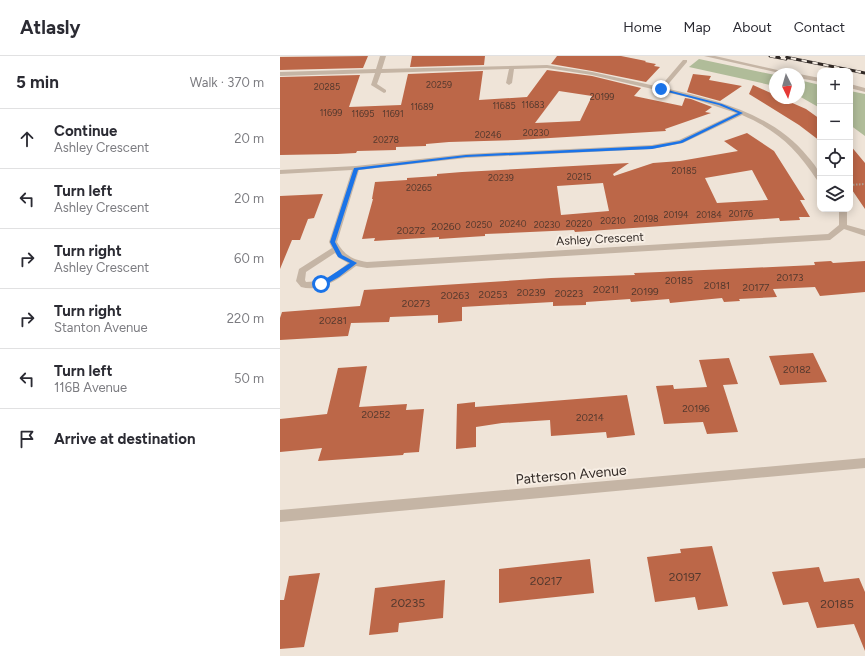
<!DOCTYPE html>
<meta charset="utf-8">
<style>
:root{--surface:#fff;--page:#f7f7f7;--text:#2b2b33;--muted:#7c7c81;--line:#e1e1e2}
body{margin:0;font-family:Figtree,sans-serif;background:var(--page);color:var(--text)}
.controls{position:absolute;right:12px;top:12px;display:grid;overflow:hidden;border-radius:8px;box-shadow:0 2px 10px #0003}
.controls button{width:36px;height:36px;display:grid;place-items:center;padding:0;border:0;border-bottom:1px solid var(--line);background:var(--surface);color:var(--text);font:20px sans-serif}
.compass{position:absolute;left:489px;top:12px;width:36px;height:36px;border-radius:50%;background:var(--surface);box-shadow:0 2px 10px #0003;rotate:175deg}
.stop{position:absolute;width:12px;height:12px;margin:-9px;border:3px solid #1a73e8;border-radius:50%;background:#fff}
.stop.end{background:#1a73e8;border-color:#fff;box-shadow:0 1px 4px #0008}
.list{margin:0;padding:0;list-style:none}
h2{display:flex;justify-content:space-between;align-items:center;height:52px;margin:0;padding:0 16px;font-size:17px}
h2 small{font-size:13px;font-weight:400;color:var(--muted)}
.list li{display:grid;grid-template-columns:26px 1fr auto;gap:12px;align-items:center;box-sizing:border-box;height:60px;padding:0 16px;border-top:1px solid var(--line)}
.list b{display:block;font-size:15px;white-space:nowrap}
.list p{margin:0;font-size:13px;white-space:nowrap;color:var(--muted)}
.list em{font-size:13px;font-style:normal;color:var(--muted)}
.icon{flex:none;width:22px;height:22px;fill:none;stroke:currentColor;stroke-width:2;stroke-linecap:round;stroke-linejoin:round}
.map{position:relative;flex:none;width:585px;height:600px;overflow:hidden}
header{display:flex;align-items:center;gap:24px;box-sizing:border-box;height:56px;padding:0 20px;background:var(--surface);border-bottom:1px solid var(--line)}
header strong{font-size:19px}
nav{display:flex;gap:22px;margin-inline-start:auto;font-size:14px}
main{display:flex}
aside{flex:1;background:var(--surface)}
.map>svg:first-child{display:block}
</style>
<header>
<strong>Atlasly</strong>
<nav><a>Home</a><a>Map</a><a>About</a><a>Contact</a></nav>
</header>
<main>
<aside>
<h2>5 min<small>Walk · 370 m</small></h2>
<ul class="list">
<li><svg class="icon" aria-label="ahead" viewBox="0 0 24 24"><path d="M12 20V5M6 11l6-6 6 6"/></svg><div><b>Continue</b><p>Ashley Crescent</p></div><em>20 m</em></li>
<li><svg class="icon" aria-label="left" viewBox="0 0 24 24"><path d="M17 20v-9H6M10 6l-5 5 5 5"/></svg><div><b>Turn left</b><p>Ashley Crescent</p></div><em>20 m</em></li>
<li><svg class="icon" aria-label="right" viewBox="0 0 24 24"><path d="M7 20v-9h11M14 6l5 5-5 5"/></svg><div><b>Turn right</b><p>Ashley Crescent</p></div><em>60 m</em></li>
<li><svg class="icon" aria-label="right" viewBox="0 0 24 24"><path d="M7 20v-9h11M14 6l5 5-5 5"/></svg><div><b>Turn right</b><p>Stanton Avenue</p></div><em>220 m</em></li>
<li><svg class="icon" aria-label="left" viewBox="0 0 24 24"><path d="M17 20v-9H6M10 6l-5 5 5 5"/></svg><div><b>Turn left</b><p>116B Avenue</p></div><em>50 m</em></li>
<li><svg class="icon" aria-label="arrive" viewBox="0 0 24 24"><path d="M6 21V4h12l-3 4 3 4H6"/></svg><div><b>Arrive at destination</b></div></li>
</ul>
</aside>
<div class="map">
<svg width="585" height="600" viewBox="0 0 585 600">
<rect width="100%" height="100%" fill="#efe4d8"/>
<path fill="#b0bc99" d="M 419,3 L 495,19 L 495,30 L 409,11 Z
M 519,24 L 540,29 L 540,52 L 519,40 Z
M 570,35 L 585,38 L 585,80 L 570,69 Z"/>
<path fill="#bc6748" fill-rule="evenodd" d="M 88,0 L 83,12 L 0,14 L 0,1 Z
M 132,0 L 205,0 L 204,9 L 130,11 Z
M 277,0 L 341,0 L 366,5 L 365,6 L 376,8 L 374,10 L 380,11 L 366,26 L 312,15 L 271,8 Z
M 267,14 L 312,20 L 361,32 L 354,40 L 402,50 L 405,42 L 411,43 L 432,51 L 425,56 L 431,57 L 385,73 L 386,75 L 237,84 L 169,86 L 146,88 L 146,90 L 116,91 L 116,94 L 77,95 L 76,97 L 57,98 L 0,99 L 0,21 L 80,19 L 69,51 L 121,49 L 128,18 L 203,15 L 199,44 L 247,41 ZM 279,35 L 312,40 L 300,65 L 255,67 Z
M 413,18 L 431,20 L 429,24 L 462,30 L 440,45 L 407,36 Z
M 473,29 L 495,39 L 495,42 L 501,42 L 526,53 L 540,63 L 540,85 L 519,69 L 469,38 Z
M 467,77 L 494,95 L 525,144 L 520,144 L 530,161 L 519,161 L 520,164 L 500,165 L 499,162 L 295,176 L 294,174 L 205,178 L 205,180 L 174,182 L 159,183 L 159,181 L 94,185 L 95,182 L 82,183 L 93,143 L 92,143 L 95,126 L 127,124 L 127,122 L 157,120 L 157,118 L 182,116 L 349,107 L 333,118 L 334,120 L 373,107 L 400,105 L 458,95 L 444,85 ZM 472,114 L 488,144 L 437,147 L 425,122 ZM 323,127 L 329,155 L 281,159 L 277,130 Z
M 570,89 L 585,107 L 585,153 L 570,131 Z
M 43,138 L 34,162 L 28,163 L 20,184 L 12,184 L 0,213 L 0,140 Z
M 551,205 L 553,207 L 585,205 L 585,236 L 540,240 L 535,231 L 493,233 L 497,241 L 459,243 L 460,245 L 444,246 L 442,242 L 390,247 L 389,243 L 351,246 L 350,243 L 306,246 L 306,249 L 273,250 L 273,246 L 182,251 L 182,265 L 158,267 L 158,259 L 110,261 L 109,266 L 71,267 L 68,280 L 0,284 L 0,262 L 2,256 L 80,250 L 84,234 L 271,222 L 355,219 L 354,217 L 380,216 L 535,209 L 534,206 Z
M 533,297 L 547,326 L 500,329 L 489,300 Z
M 449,302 L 458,328 L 443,329 L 458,376 L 427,378 L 423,366 L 384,368 L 376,330 L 393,329 L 394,333 L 427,331 L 419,304 Z
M 87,310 L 79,351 L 127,348 L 126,354 L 144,353 L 139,396 L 124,397 L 123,399 L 38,405 L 42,392 L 0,396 L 0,363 L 47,358 L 58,312 Z
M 347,339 L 355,379 L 327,382 L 326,376 L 271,380 L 270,364 L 222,367 L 196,371 L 196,391 L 176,393 L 177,348 L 195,346 L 195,351 Z
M 432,490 L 448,550 L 418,554 L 415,541 L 375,546 L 367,501 L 401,497 L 400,493 Z
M 310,503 L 314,537 L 219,547 L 219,513 Z
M 539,511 L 544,526 L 579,522 L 585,536 L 585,595 L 574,568 L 537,572 L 528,546 L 503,549 L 492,516 Z
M 40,517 L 24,591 L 0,593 L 0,544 L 4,544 L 9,520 Z
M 165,524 L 163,562 L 119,567 L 118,576 L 89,579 L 95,532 Z"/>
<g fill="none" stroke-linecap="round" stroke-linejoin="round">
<path stroke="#b19f90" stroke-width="2" stroke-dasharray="1.5 1.5" stroke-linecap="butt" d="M 570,129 L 585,128"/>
<path fill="#c5b5a5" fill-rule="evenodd" d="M 100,0 L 106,0 L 102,13 L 267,9 L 312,16 L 380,31 L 403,4 L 407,4 L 407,6 L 385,32 C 436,44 494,58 528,101 C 534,108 540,114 540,124 L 537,124 C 516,92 497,74 462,59 L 403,87 L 372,93 L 186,102 L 79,114 L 57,186 C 64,199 73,204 87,206 L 548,178 L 559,169 L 559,156 L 557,153 L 565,153 L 567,156 L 567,169 L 585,174 L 585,180 L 564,173 L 550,184 L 87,212 L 76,210 C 61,221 42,237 21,231 L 16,225 L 19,213 L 52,192 L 49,186 L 72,114 L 0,118 L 0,114 L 76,110 L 186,98 L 372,89 L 399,84 L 456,57 L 411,42 L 312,19 L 267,12 L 234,13 L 232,27 L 229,29 L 226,27 L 229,13 L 101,17 L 97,28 L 106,34 L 106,36 L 104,37 L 91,29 L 95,17 L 0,20 L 0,16 L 96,13 ZM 55,197 L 59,202 L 68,207 C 53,219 46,225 26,226 L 25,224 L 26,216 Z
M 585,402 L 585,412 L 0,466 L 0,454 Z"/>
<path fill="#c5b5a5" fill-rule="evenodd" d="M 424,0 L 435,0 L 515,18 L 504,18 Z
M 519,18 L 540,22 L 540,26 L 519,22 Z
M 570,28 L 585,32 L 585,36 L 570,32 Z"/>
<defs>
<path id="rail" d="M 490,0 L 506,3
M 500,0 L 585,17"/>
</defs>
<use href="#rail" stroke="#322a26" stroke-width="3"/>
<use href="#rail" stroke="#f7eee4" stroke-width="2" stroke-dasharray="5.5" stroke-linecap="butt"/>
</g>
<path fill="#1a73e8" d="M 380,32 L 442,48 L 463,57 L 402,87 L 372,93 L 186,101 L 78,114 L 55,186 L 62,199 L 77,207 L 59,221 L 43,230 L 38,228 L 70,207 L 58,201 L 50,186 L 74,112 L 186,99 L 372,90 L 400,85 L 458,57 L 439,49 L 380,34 Z"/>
<g text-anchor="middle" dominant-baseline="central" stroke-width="4" stroke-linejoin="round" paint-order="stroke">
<g font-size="9" fill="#54392e">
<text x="159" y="28">20259</text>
<text x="47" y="30">20285</text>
<text x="322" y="40">20199</text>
<text x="253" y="48">11683</text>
<text x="224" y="49">11685</text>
<text x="142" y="50">11689</text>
<text x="51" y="56">11699</text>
<text x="83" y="57">11695</text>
<text x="113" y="57">11691</text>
<text x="256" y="76">20230</text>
<text x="208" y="78">20246</text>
<text x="106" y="83">20278</text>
<text x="404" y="114">20185</text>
<text x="299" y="120">20215</text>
<text x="221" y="121">20239</text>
<text x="139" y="131">20265</text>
<text x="461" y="157">20176</text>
<text x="396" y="158">20194</text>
<text x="429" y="158">20184</text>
<text x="366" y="162">20198</text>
<text x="333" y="164">20210</text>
<text x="233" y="167">20240</text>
<text x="299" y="167">20220</text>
<text x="199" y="168">20250</text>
<text x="267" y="168">20230</text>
</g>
<g font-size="10" fill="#54392e">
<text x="166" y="170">20260</text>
<text x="131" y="174">20272</text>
<text x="510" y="221">20173</text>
<text x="399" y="224">20185</text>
<text x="437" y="229">20181</text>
<text x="476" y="231">20177</text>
<text x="326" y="233">20211</text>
<text x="365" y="235">20199</text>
<text x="251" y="236">20239</text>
<text x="289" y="237">20223</text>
<text x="213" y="238">20253</text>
<text x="175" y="239">20263</text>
<text x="136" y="247">20273</text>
<text x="53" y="264">20281</text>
<text x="517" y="313">20182</text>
<text x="416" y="352">20196</text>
<text x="96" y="358">20252</text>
<text x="310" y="361">20214</text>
</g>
<g font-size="12" fill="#322a26" stroke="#f7eee4">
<text transform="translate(320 183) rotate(-3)">Ashley Crescent</text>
</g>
<g font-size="12" fill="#54392e">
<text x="405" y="521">20197</text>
<text x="266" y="525">20217</text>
<text x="128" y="547">20235</text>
<text x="557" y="548">20185</text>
</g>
<g font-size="14" fill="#322a26" stroke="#f7eee4">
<text transform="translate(291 419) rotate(-5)">Patterson Avenue</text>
</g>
</g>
</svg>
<div class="controls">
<button>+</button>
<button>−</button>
<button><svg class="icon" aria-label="locate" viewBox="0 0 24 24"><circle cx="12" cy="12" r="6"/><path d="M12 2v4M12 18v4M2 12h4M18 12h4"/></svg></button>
<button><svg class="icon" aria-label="layers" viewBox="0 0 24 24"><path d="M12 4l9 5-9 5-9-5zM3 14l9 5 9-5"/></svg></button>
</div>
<svg class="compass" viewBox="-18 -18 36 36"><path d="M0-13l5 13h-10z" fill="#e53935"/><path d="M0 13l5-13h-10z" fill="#7c7c81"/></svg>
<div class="stop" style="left:41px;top:228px"></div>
<div class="stop end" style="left:381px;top:33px"></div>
</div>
</main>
